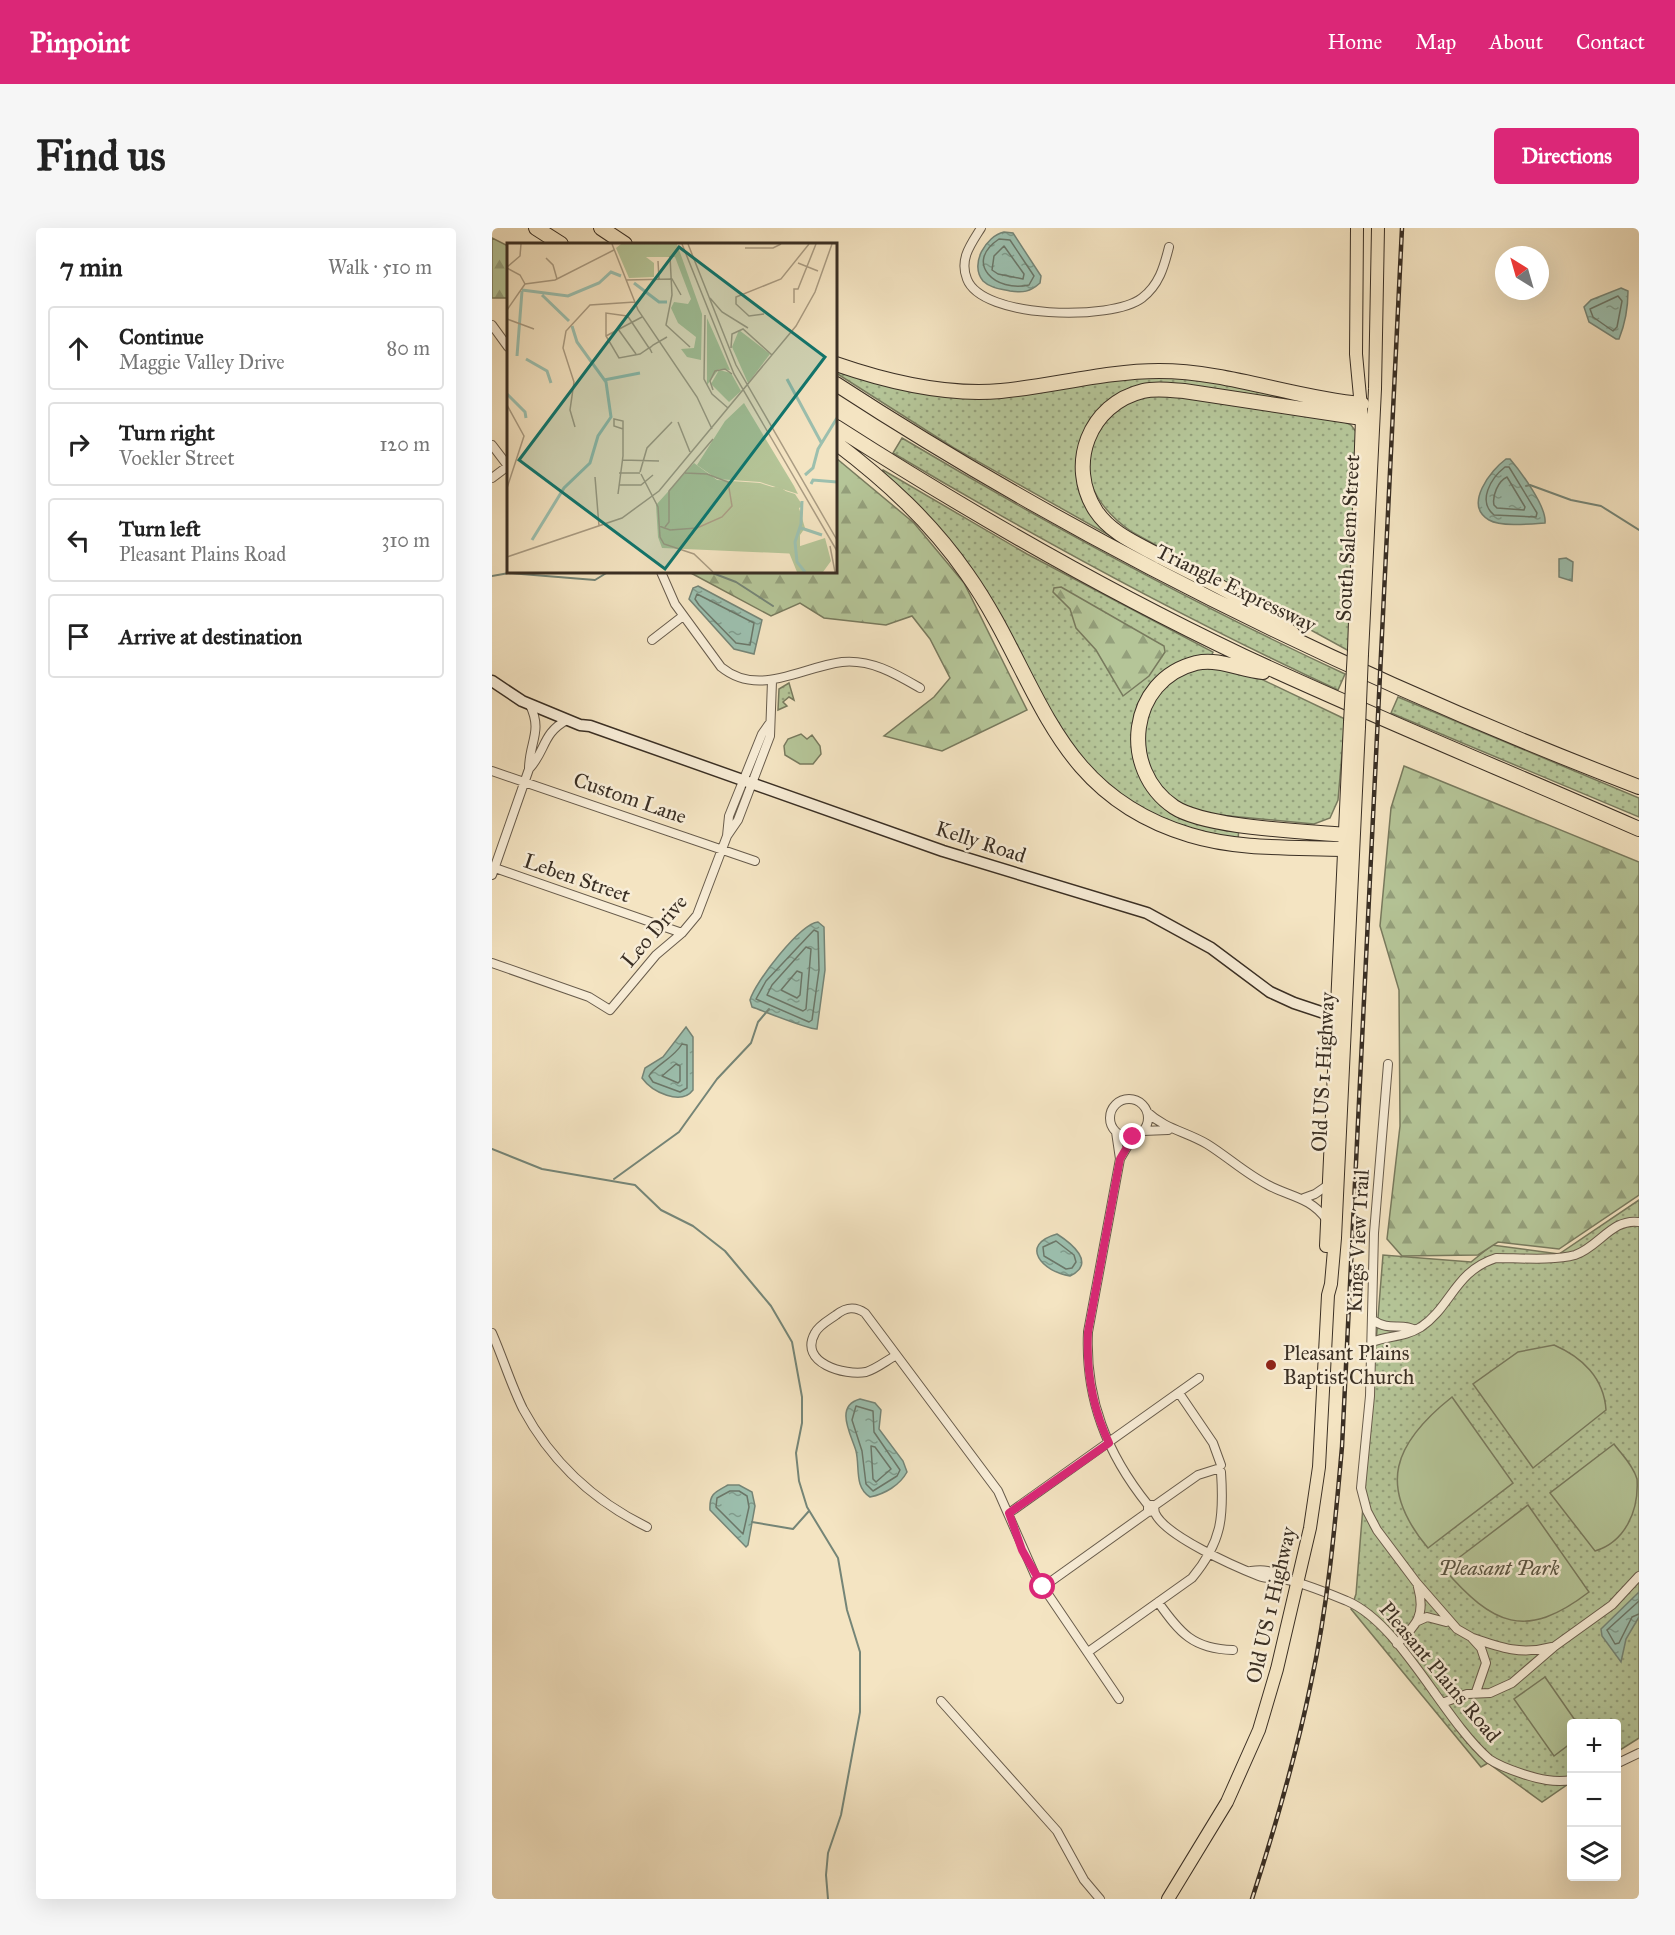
<!DOCTYPE html>
<meta charset="utf-8">
<style>
:root{--surface:#fff;--page:#f6f6f6;--text:#222;--muted:#767676;--line:#e0e0e0;--accent:#db2777}
body{margin:0;font-family:"IM FELL Great Primer",serif;background:var(--page);color:var(--text)}
.controls{position:absolute;right:18px;bottom:18px;display:grid;overflow:hidden;border-radius:6px;box-shadow:0 6px 24px #0002}
.controls button{width:54px;height:54px;display:grid;place-items:center;padding:0;border:0;border-bottom:2px solid var(--line);background:var(--surface);color:var(--text);font:30px sans-serif}
.compass{position:absolute;left:1003px;top:18px;width:54px;height:54px;border-radius:50%;background:var(--surface);box-shadow:0 6px 24px #0002;rotate:323deg}
.stop{position:absolute;width:18px;height:18px;margin:-14px;border:4px solid #db2777;border-radius:50%;background:#fff}
.stop.end{background:#db2777;border-color:#fff;box-shadow:0 2px 6px #0008}
.list{margin:0;padding:0;list-style:none}
h2{display:flex;justify-content:space-between;align-items:center;height:78px;margin:0;padding:0 24px;font-size:26px}
h2 small{font-size:20px;font-weight:400;color:var(--muted)}
.list li{display:grid;grid-template-columns:39px 1fr auto;gap:18px;align-items:center;box-sizing:border-box;height:84px;margin:0 12px 12px;padding:0 12px;border:2px solid var(--line);border-radius:6px}
.list b{display:block;font-size:22px;white-space:nowrap}
.list p{margin:0;font-size:20px;white-space:nowrap;color:var(--muted)}
.list em{font-size:20px;font-style:normal;color:var(--muted)}
.icon{flex:none;width:33px;height:33px;fill:none;stroke:currentColor;stroke-width:2;stroke-linecap:round;stroke-linejoin:round}
.map{position:relative;flex:none;width:1147px;height:1671px;overflow:hidden;border-radius:6px}
header{display:flex;align-items:center;gap:36px;box-sizing:border-box;height:84px;padding:0 30px;background:var(--accent);color:#fff}
header strong{font-size:28px}
nav{display:flex;gap:33px;margin-inline-start:auto;font-size:21px}
.intro{display:flex;align-items:center;justify-content:space-between;box-sizing:border-box;height:144px;padding:0 36px}
h1{margin:0;font-size:42px}
.button{padding:15px 27px;border-radius:6px;background:var(--accent);color:#fff;font-size:21px;font-weight:700}
main{display:flex;gap:36px;padding:0 36px}
aside{flex:1;background:var(--surface);border-radius:6px;box-shadow:0 6px 24px #0002}
.map>svg:first-child{display:block}
</style>
<header>
<strong>Pinpoint</strong>
<nav><a>Home</a><a>Map</a><a>About</a><a>Contact</a></nav>
</header>
<div class="intro"><h1>Find us</h1><a class="button">Directions</a></div>
<main>
<aside>
<h2>7 min<small>Walk · 510 m</small></h2>
<ul class="list">
<li><svg class="icon" aria-label="ahead" viewBox="0 0 24 24"><path d="M12 20V5M6 11l6-6 6 6"/></svg><div><b>Continue</b><p>Maggie Valley Drive</p></div><em>80 m</em></li>
<li><svg class="icon" aria-label="right" viewBox="0 0 24 24"><path d="M7 20v-9h11M14 6l5 5-5 5"/></svg><div><b>Turn right</b><p>Voekler Street</p></div><em>120 m</em></li>
<li><svg class="icon" aria-label="left" viewBox="0 0 24 24"><path d="M17 20v-9H6M10 6l-5 5 5 5"/></svg><div><b>Turn left</b><p>Pleasant Plains Road</p></div><em>310 m</em></li>
<li><svg class="icon" aria-label="arrive" viewBox="0 0 24 24"><path d="M6 21V4h12l-3 4 3 4H6"/></svg><div><b>Arrive at destination</b></div></li>
</ul>
</aside>
<div class="map">
<svg width="1147" height="1671" viewBox="0 0 1147 1671">
<defs>
<pattern id="green-dots" width="8" height="8" patternUnits="userSpaceOnUse" patternTransform="scale(1.5)"><rect width="8" height="8" fill="#b5c598"/><path d="M2 2h.1M6 6h.1" fill="none" stroke="#94a07c" stroke-width="1.8" stroke-linecap="round"/></pattern>
<pattern id="forest-firs" width="22" height="20" patternUnits="userSpaceOnUse" patternTransform="scale(1.5)"><rect width="22" height="20" fill="#b5c598"/><path d="M5 1l3.5 6h-7zM16 11l3.5 6h-7z" fill="#94a07c"/></pattern>
<pattern id="water-ripples" width="26" height="14" patternUnits="userSpaceOnUse" patternTransform="scale(1.5)"><rect width="26" height="14" fill="#9cbfae"/><path d="M2 4q2-2 4 0t4 0M15 11q2-2 4 0t4 0" fill="none" stroke="#809c8d"/></pattern>
</defs>
<rect width="100%" height="100%" fill="#f4e4c2"/>
<filter id="stains"><feTurbulence type="fractalNoise" baseFrequency=".00333" numOctaves="4"/><feColorMatrix values="0 0 0 0 .2 0 0 0 0 .09 0 0 0 0 .02 0 0 0 .5 -.17"/></filter>
<radialGradient id="worn" r=".72"><stop offset=".6" stop-color="#630" stop-opacity="0"/><stop offset="1" stop-color="#630" stop-opacity=".3"/></radialGradient>
<path fill="url(#green-dots)" stroke="#787a5e" stroke-width="1.5" d="M 344,139 L 418,161 L 690,147 L 790,166 L 789,172 L 760,168 L 628,167 L 586,238 L 623,308 L 622,310 L 462,220 L 344,145 Z
M 662,165 L 849,192 L 859,197 L 865,205 L 857,423 L 640,304 C 602,278 578,235 612,194 C 616,189 621,180 627,177 C 637,171 651,168 662,165 Z
M 410,210 C 555,296 700,375 853,446 L 846,462 C 693,391 546,311 401,225 Z
M 391,242 L 535,326 L 721,424 L 719,429 L 702,432 L 643,489 L 667,573 L 747,599 L 746,612 L 728,610 L 661,588 L 618,561 L 578,519 L 515,406 L 389,245 Z
M 706,439 L 748,441 L 853,491 L 846,572 L 838,590 L 822,596 L 716,586 L 702,584 L 674,568 L 649,524 L 657,477 L 678,452 Z
M 297,455 L 302,472 L 297,469 L 291,474 L 295,478 L 286,482 L 287,461 Z
M 906,469 L 1147,570 L 1147,589 L 899,485 Z
M 1147,972 L 1147,1510 L 1125,1524 L 1124,1496 L 1080,1496 L 1079,1554 L 1050,1574 L 996,1535 L 989,1539 L 859,1381 L 864,1366 L 891,1027 L 979,1034 L 1000,1017 L 1067,1026 Z"/>
<path fill="url(#forest-firs)" stroke="#787a5e" stroke-width="1.5" d="M 0,10 L 16,18 L 16,70 L 0,70 Z
M 344,230 L 422,295 L 472,355 L 535,482 L 450,523 L 392,508 L 442,469 L 458,450 L 438,411 L 420,388 L 394,397 L 332,390 L 308,375 L 279,388 L 197,344 L 344,344 Z
M 569,359 L 672,418 L 673,424 L 657,448 L 631,468 L 604,422 L 584,400 L 578,381 L 561,364 L 562,360 Z
M 912,538 L 1147,634 L 1147,967 L 1067,1021 L 1006,1014 L 986,1027 L 910,1028 L 895,1011 L 908,898 L 907,762 L 888,698 L 899,580 Z"/>
<path fill="#b5c598" stroke="#787a5e" stroke-width="1.5" d="M 309,506 L 315,511 L 320,507 L 328,518 L 329,526 L 321,536 L 308,536 L 293,527 L 292,518 L 296,511 Z
M 1062,1117 C 1090,1129 1112,1150 1114,1182 L 1041,1240 L 981,1156 L 1026,1124 Z
M 960,1169 L 1021,1255 L 936,1320 C 884,1258 902,1215 960,1169 Z
M 1122,1216 C 1130,1227 1141,1237 1145,1251 C 1147,1283 1133,1314 1103,1323 L 1058,1265 Z
M 1036,1277 L 1097,1364 C 1033,1413 1001,1397 952,1341 Z
M 1053,1449 L 1085,1495 L 1080,1496 L 1079,1515 L 1062,1528 L 1022,1471 Z"/>
<path fill="url(#water-ripples)" stroke="#758577" stroke-width="1.5" d="M 512,4 L 521,5 L 549,48 L 548,55 C 538,64 531,65 518,63 C 509,61 498,60 491,53 C 477,36 494,8 512,4 Z
M 1129,60 L 1136,63 C 1136,79 1133,96 1127,111 L 1124,111 L 1097,94 L 1092,79 L 1099,72 Z
M 1014,231 L 1018,231 C 1029,244 1055,279 1053,295 C 1039,296 1009,299 997,292 C 971,277 999,242 1014,231 Z
M 1074,330 L 1081,334 L 1080,353 L 1067,349 L 1067,331 Z
M 206,358 L 270,392 L 262,426 L 242,421 L 197,371 L 201,360 Z
M 326,694 L 332,699 L 333,742 L 325,801 C 317,802 272,783 260,779 L 258,772 C 263,754 308,696 326,694 Z
M 194,799 L 201,809 L 201,862 C 189,878 160,864 150,850 L 153,840 L 171,829 Z
M 565,1006 C 579,1015 605,1035 578,1048 C 551,1044 526,1017 565,1006 Z
M 368,1171 L 383,1175 L 389,1182 L 387,1201 L 411,1233 L 415,1244 C 408,1257 393,1266 378,1269 C 362,1259 368,1239 364,1223 C 359,1206 342,1178 368,1171 Z
M 236,1257 L 247,1257 L 260,1264 L 263,1278 L 256,1317 L 254,1319 L 218,1282 C 217,1266 223,1264 236,1257 Z
M 1147,1364 L 1147,1389 L 1134,1411 L 1129,1434 L 1110,1408 L 1109,1401 Z"/>
<g fill="none" stroke-linecap="round" stroke-linejoin="round">
<path stroke="#6b7769" stroke-width="1.5" d="M 507,11 L 518,12 L 542,48 L 537,57 C 504,65 471,35 507,11 Z
M 512,18 L 532,46 L 531,51 L 506,46 L 500,42 L 502,28 Z
M 1126,68 L 1130,73 L 1125,99 L 1121,103 L 1101,89 L 1098,81 Z
M 1013,239 L 1017,239 L 1045,285 L 1044,289 L 1002,287 C 985,273 999,250 1013,239 Z
M 1015,249 L 1033,279 L 1032,282 L 1005,280 L 1002,277 C 1000,268 1006,253 1015,249 Z
M 205,366 L 262,395 L 258,417 L 244,415 L 207,377 L 203,371 Z
M 322,702 L 326,704 L 327,742 L 320,792 L 317,794 L 264,771 L 274,753 Z
M 314,719 L 319,721 L 314,781 L 311,783 L 275,767 L 280,757 Z
M 305,743 L 310,745 L 308,767 L 305,770 L 289,762 Z
M 190,816 L 195,817 L 195,860 L 188,864 L 161,854 L 157,848 C 161,839 182,830 190,816 Z
M 184,836 L 188,838 L 188,853 L 186,855 L 170,848 Z
M 564,1013 L 582,1027 L 584,1034 L 580,1040 L 574,1041 L 552,1028 L 551,1019 Z
M 364,1178 L 381,1183 L 382,1204 L 408,1242 L 405,1248 L 381,1263 L 374,1256 L 370,1223 L 360,1192 Z
M 379,1218 L 383,1219 L 399,1241 L 384,1254 L 381,1251 Z
M 238,1263 L 247,1263 L 255,1268 L 257,1279 L 251,1306 L 224,1279 L 225,1270 Z
M 1147,1373 L 1115,1402 L 1123,1416 L 1127,1415 L 1140,1389 L 1147,1386"/>
<path stroke="#758577" stroke-width="2" d="M 1034,258 L 1038,257 L 1079,272 L 1109,278 L 1147,302
M 218,344 L 244,354 L 281,378
M 0,348 L 17,345 L 103,352 L 116,344
M 0,921 L 50,941 L 143,957 L 169,982 L 201,998 L 233,1023 L 279,1078 L 300,1114 L 310,1169 L 310,1195 L 304,1225 L 307,1253 L 315,1279 L 346,1330 L 355,1382 L 368,1424 L 368,1484 L 349,1587 L 336,1625 L 334,1647 L 336,1671
M 122,951 L 187,904 L 225,851 L 259,815 L 266,794 L 277,781
M 260,1294 L 301,1301 L 317,1283"/>
<defs>
<path id="street" d="M 489,0 C 479,16 467,31 475,51 C 490,91 620,93 650,70 C 667,57 672,39 677,19
M 0,97 L 16,119
M 0,217 L 16,238
M 0,250 L 16,238
M 169,344 L 183,376 L 229,439 C 267,470 309,439 350,434 C 379,431 404,446 428,460
M 160,412 L 191,388
M 37,541 C 54,523 50,505 75,492
M 0,543 L 263,633
M 235,608 L 237,588 L 270,506 L 277,496
M 3,640 L 190,705
M 0,647 L 37,541 C 37,514 51,504 38,477
M 0,735 L 97,769 L 118,782 L 164,727 L 190,705 L 205,687 L 235,608 L 246,592 L 278,508 L 280,453
M 896,836 L 882,1005 L 878,1168 L 869,1260 L 875,1283 L 885,1302 L 924,1354 L 965,1401 L 979,1409 L 989,1420 L 994,1435 L 984,1464
M618 890a19 19 0 1 1 38 0a19 19 0 1 1-38 0Z
M 655,884 C 673,901 695,904 715,916 C 736,929 754,946 776,957 C 798,969 818,969 834,991
M 651,903 L 676,902
M 624,904 L 628,931 L 596,1104 C 593,1171 615,1226 656,1277
M 628,931 L 641,909
M 812,970 L 823,966 L 836,957
M 881,1092 C 897,1104 910,1094 923,1102
M 0,1105 C 11,1130 19,1157 31,1181 C 59,1233 102,1273 155,1299
M 880,1114 C 898,1107 911,1110 929,1099 C 959,1079 963,1043 1004,1030 C 1026,1030 1062,1033 1083,1027 C 1107,1019 1120,990 1147,994
M 403,1128 C 394,1133 384,1141 374,1144 C 353,1148 306,1135 323,1105 C 327,1097 337,1092 344,1087 C 354,1079 363,1078 373,1085 L 506,1263 L 543,1347 L 627,1471
M 687,1165 L 721,1215 L 729,1237
M 662,1278 L 706,1247 L 725,1241
M 662,1283 L 656,1284 L 656,1277 L 661,1277 C 663,1279 662,1282 663,1285 C 673,1308 744,1339 767,1348 C 775,1351 782,1350 790,1351 C 807,1353 838,1366 855,1373 C 909,1396 950,1490 997,1531 C 1007,1538 1019,1542 1031,1546 C 1047,1551 1062,1555 1080,1552
M 517,1285 L 707,1150
M 759,1343 C 771,1341 780,1342 790,1351
M 551,1359 L 656,1284
M 666,1374 C 688,1405 701,1421 741,1422
M 926,1393 L 935,1389 L 954,1394
M 981,1410 C 1009,1420 1030,1427 1059,1419
M 905,1416 C 924,1397 934,1388 926,1359
M 596,1424 L 700,1350 C 730,1314 732,1289 729,1244
M 449,1473 L 565,1603 L 592,1652 L 608,1671
M 950,1475 L 975,1466 L 998,1465 L 1020,1455 L 1063,1418 L 1120,1377 L 1147,1348
M 1124,1536 L 1147,1525"/>
<path id="secondary" d="M 0,453 L 30,473 L 88,497 L 98,498 L 451,623 L 655,685 L 719,720 L 778,764 L 802,775 L 850,791"/>
<path id="primary" d="M 862,422 L 870,190 L 864,126 L 865,0
M 870,426 L 883,161 L 886,0
M 834,1018 L 858,494
M 676,1671 L 735,1574 L 767,1502 L 785,1441 L 818,1300 L 827,1239 L 836,1067 L 839,1056 L 843,1010 L 867,499"/>
<path id="highway" d="M 44,0 L 69,16
M 109,0 L 133,16
M 344,136 C 396,154 453,168 509,163 C 561,158 615,143 667,143 C 736,143 801,170 870,176
M 344,156 C 596,320 866,451 1147,559
M 344,199 C 475,283 610,361 751,428 C 882,489 1015,543 1147,601
M 344,215 C 394,253 439,294 475,346 C 548,449 557,565 698,607 C 747,622 802,619 852,621
M 801,406 C 762,373 716,353 671,330 C 648,317 619,306 604,283 C 574,237 597,176 651,163 C 664,160 678,162 692,163 L 870,190
M 771,444 C 748,442 728,430 704,435 C 636,452 627,542 682,579 C 714,600 812,603 853,607"/>
</defs>
<use href="#street" stroke="#685c4c" stroke-width="10"/>
<use href="#secondary" stroke="#3a2f24" stroke-width="13"/>
<use href="#primary" stroke="#3a2f24" stroke-width="14"/>
<use href="#highway" stroke="#3a2f24" stroke-width="16"/>
<use href="#street" stroke="#f8edd7" stroke-width="8"/>
<use href="#secondary" stroke="#f8edd7" stroke-width="10"/>
<use href="#primary" stroke="#f4e4c2" stroke-width="12"/>
<use href="#highway" stroke="#f4e4c2" stroke-width="14"/>
<defs>
<path id="rail" d="M 760,1671 C 783,1600 804,1528 819,1455 C 836,1377 843,1297 850,1219 L 910,0"/>
</defs>
<use href="#rail" stroke="#3a2f24" stroke-width="4.5"/>
<use href="#rail" stroke="#f8edd7" stroke-width="2" stroke-dasharray="7" stroke-linecap="butt"/>
<defs>
<path id="primary-bridge" d="M 858,494 L 862,422
M 867,499 L 870,426"/>
</defs>
<use href="#primary-bridge" stroke="#3a2f24" stroke-width="14" stroke-linecap="butt"/>
<use href="#primary-bridge" stroke="#f4e4c2" stroke-width="12"/>
</g>
<g fill="none" stroke-linecap="round" stroke-linejoin="round">
<path stroke="#db2777" stroke-width="8" d="M 551,1359 L 530,1322 L 517,1285 L 617,1215 C 600,1179 594,1144 596,1104 L 628,931 L 641,909"/>
</g>
<circle fill="#8f2418" stroke="#f8edd7" stroke-width="2" cx="779" cy="1137" r="6"/>
<g text-anchor="middle" dominant-baseline="central" stroke-width="5" stroke-linejoin="round" paint-order="stroke">
<g font-size="21" fill="#3a2f24" stroke="#f8edd7">
<text transform="translate(856 310) rotate(-87)">South Salem Street</text>
<text transform="translate(744 360) rotate(26)">Triangle Expressway</text>
<text transform="translate(138 570) rotate(19)">Custom Lane</text>
<text transform="translate(489 614) rotate(18)">Kelly Road</text>
<text transform="translate(85 650) rotate(19)">Leben Street</text>
<text transform="translate(162 703) rotate(-49)">Leo Drive</text>
<text transform="translate(831 844) rotate(-87)">Old US 1 Highway</text>
<text transform="translate(866 1013) rotate(-87)">Kings View Trail</text>
<text transform="translate(779 1377) rotate(-77)">Old US 1 Highway</text>
<text transform="translate(948 1444) rotate(50)">Pleasant Plains Road</text>
</g>
<g font-size="21" fill="#3a2f24" stroke="#f8edd7" text-anchor="start">
<text x="791" y="1125">Pleasant Plains<tspan x="791" dy="24">Baptist Church</tspan></text>
</g>
<g font-size="21" font-style="italic" fill="#595441" stroke="#f8edd7">
<text x="1007" y="1340">Pleasant Park</text>
</g>
</g>
<g transform="translate(15 15)">
<rect width="330" height="330" fill="#f4e4c2"/>
<path d="M 200,75 L 223,127 L 212,126 L 200,142 ZM 232,87 L 263,111 L 241,140 L 225,104 ZM 212,127 L 224,130 L 234,148 L 222,159 L 204,141 ZM 187,220 L 210,237 L 253,240 L 288,251 L 296,263 L 292,265 L 298,285 L 293,292 L 293,311 L 155,305 L 151,294 L 149,262 Z" fill="#b5c598"/>
<path d="M 114,1 L 170,1 L 195,71 L 194,117 L 180,114 L 174,106 L 187,105 L 189,94 L 171,80 L 164,65 L 167,59 L 181,61 L 184,56 L 168,14 L 139,14 L 147,20 L 147,34 L 122,35 L 109,5 ZM 237,160 L 287,243 L 291,251 L 253,239 L 210,236 L 190,222 L 218,178 ZM 318,295 L 324,318 L 316,329 L 290,329 L 281,307 Z" fill="#b5c598"/>
<path d="M224 249a9 9 0 1 1 18 0a9 9 0 1 1-18 0ZM239 251a9 9 0 1 1 18 0a9 9 0 1 1-18 0ZM256 257a13 13 0 1 1 26 0a13 13 0 1 1-26 0ZM 174,245 L 182,245 L 182,262 L 165,262 L 168,249 ZM185 254a9 9 0 1 1 18 0a9 9 0 1 1-18 0ZM 165,266 L 182,266 L 181,283 L 170,280 ZM248 287a13 13 0 1 1 26 0a13 13 0 1 1-26 0Z" fill="#b5c598"/>
<path fill="none" stroke="#9cbfae" stroke-width="3" d="M 127,40 L 152,59 L 160,59M 15,47 L 61,53 L 92,40 L 104,29 L 114,33M 35,52 L 62,78M 10,113 L 15,48M 19,116 L 40,128 L 44,140M 280,136 L 315,201M 97,137 L 133,130M 0,151 L 18,169 L 19,175M 298,232 L 306,225 L 311,206 L 330,175M 304,241 L 306,237 L 330,239M 295,258 L 294,281 L 288,299 L 290,319 L 298,329M 294,285 L 315,292M 25,297 L 57,245 L 83,220 L 91,193 L 104,174 L 99,139 L 70,99 L 65,83"/>
<path fill="none" stroke="#aa9c83" stroke-width="1.5" d="M 105,1 L 131,67 L 190,154 L 205,186M 175,1 L 227,131 L 330,308M 181,1 L 229,122 L 330,297M 238,5 L 266,5 L 274,1M 163,13 L 165,52 L 159,82 L 183,104M 39,15 L 46,22 L 50,36M 151,18 L 152,36M 291,20 L 311,28M 0,24 L 13,13 L 14,1M 0,25 L 13,32 L 18,41M 119,37 L 165,36 L 174,52M 203,55 L 215,69 L 241,85M 287,60 L 287,46 L 291,46 L 309,1M 0,67 L 18,41 L 48,37 L 107,7M 257,71 L 242,73 L 229,61 L 229,54 L 274,36 L 302,1M 198,72 L 197,136 L 205,151 L 221,165M 0,76 L 27,86M 111,86 L 129,111M 99,93 L 135,74M 224,105 L 225,91 L 236,86 L 265,112M 145,110 L 143,106 L 142,105 L 122,75 L 120,73 L 99,70 L 99,93 L 112,115 L 133,111 L 142,105 L 144,104 L 146,102 L 160,94M 206,147 L 203,138 L 208,128 L 218,126 L 225,131M 0,162 L 17,193 L 0,245M 171,179 L 183,209M 68,184 L 63,167 L 67,139 L 56,105 L 59,88 L 83,62 L 128,59M 115,217 L 152,218M 133,229 L 140,205 L 165,179M 112,230 L 133,230M 134,231 L 151,264 L 153,294 L 157,301 L 187,311 L 206,329M 88,234 L 92,283M 112,242 L 134,242 L 146,232M 111,251 L 116,213 L 116,178 L 107,176 L 107,183 L 116,186M 152,283 L 163,287 L 190,285 L 215,274 L 225,263 L 221,239 L 200,231 L 178,230M 158,284 L 162,279 L 162,248 L 206,196M 323,303 L 328,329M 0,314 L 115,275 L 152,248 L 289,83 L 308,49 L 325,1"/>
<path fill="#0f766e" fill-opacity="0.15" stroke="#0f766e" stroke-width="3" d="M 172,4 L 318,114 L 158,326 L 12,217 Z"/>
<rect width="330" height="330" fill="none" stroke="#3a2f24" stroke-width="3"/>
</g>
<rect width="100%" height="100%" filter="url(#stains)"/>
<rect width="100%" height="100%" fill="url(#worn)"/>
</svg>
<div class="controls">
<button>+</button>
<button>−</button>
<button><svg class="icon" aria-label="layers" viewBox="0 0 24 24"><path d="M12 4l9 5-9 5-9-5zM3 14l9 5 9-5"/></svg></button>
</div>
<svg class="compass" viewBox="-18 -18 36 36"><path d="M0-13l5 13h-10z" fill="#e53935"/><path d="M0 13l5-13h-10z" fill="#767676"/></svg>
<div class="stop" style="left:551px;top:1359px"></div>
<div class="stop end" style="left:641px;top:909px"></div>
</div>
</main>
